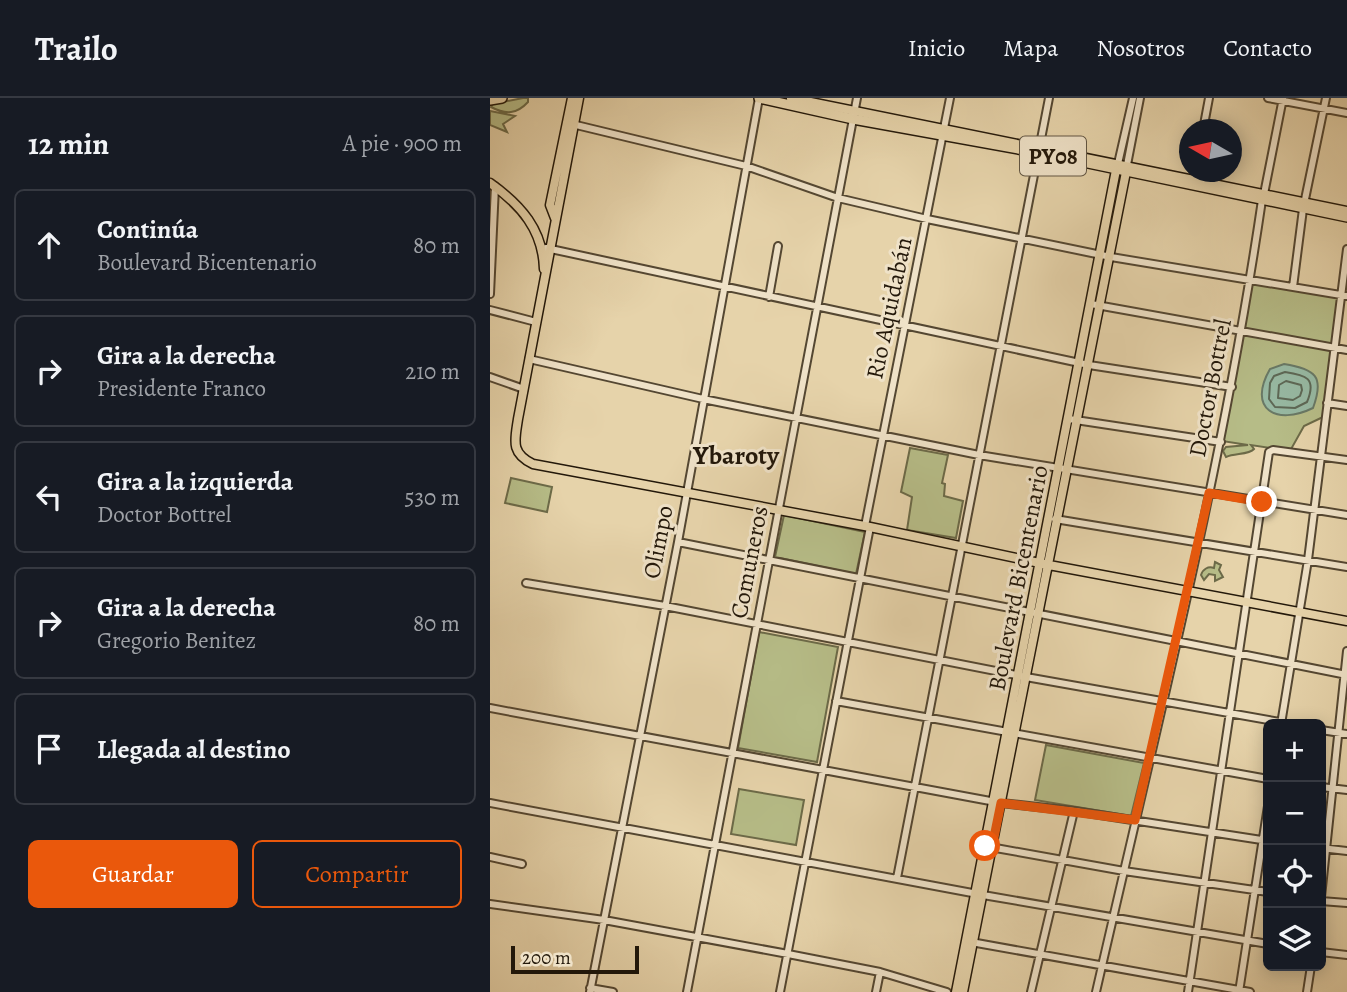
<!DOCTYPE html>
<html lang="es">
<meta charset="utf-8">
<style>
:root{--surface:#171b24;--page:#242831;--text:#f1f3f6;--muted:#9ea1a6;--line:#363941;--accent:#ea580c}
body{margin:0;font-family:Alegreya,serif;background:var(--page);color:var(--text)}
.controls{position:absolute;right:21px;bottom:21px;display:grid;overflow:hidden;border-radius:10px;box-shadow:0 4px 18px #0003}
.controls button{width:63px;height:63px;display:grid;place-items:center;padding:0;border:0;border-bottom:2px solid var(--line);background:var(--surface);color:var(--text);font:35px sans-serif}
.compass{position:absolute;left:689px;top:21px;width:63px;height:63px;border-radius:50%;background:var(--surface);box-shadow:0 4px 18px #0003;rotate:279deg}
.scale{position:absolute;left:21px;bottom:18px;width:128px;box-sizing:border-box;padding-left:7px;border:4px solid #23180a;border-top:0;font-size:19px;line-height:24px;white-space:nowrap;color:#23180a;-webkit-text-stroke:5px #efe2c8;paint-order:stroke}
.stop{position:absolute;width:21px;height:21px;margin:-16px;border:5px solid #ea580c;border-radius:50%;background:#fff}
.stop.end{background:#ea580c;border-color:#fff;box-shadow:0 2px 7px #0008}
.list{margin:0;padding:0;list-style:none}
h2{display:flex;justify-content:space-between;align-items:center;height:91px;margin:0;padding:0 28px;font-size:30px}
h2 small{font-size:23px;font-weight:400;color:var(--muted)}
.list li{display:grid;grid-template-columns:46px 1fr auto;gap:21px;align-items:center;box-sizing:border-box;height:112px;margin:0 14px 14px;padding:0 14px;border:2px solid var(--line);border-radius:10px}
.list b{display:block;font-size:26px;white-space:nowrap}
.list p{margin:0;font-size:23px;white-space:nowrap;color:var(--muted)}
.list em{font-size:23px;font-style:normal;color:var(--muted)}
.actions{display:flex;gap:14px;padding:21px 28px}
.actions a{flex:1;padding:16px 0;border:2px solid var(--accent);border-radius:10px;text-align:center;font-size:24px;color:var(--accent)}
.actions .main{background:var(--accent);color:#fff}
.icon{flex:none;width:38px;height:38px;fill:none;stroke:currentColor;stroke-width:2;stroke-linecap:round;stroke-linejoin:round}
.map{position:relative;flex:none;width:857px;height:894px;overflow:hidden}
header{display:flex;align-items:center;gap:42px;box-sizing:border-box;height:98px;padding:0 35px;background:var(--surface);border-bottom:2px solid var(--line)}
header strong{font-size:33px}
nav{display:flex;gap:38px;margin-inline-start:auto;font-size:24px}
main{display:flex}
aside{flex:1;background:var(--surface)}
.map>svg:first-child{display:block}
</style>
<header>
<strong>Trailo</strong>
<nav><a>Inicio</a><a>Mapa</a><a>Nosotros</a><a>Contacto</a></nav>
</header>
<main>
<aside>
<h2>12 min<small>A pie · 900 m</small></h2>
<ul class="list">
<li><svg class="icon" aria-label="ahead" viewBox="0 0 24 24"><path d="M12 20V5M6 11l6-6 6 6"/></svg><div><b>Continúa</b><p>Boulevard Bicentenario</p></div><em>80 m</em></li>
<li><svg class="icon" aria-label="right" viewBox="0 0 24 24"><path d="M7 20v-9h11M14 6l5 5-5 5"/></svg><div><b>Gira a la derecha</b><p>Presidente Franco</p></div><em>210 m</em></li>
<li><svg class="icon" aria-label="left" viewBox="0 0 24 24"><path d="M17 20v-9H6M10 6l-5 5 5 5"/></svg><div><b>Gira a la izquierda</b><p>Doctor Bottrel</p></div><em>530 m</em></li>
<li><svg class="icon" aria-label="right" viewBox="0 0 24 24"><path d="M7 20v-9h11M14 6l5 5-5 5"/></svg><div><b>Gira a la derecha</b><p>Gregorio Benitez</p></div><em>80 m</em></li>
<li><svg class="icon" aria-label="arrive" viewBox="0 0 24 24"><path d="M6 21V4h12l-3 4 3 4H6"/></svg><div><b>Llegada al destino</b></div></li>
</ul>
<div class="actions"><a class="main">Guardar</a><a>Compartir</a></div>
</aside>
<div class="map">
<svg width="857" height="894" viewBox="0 0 857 894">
<rect width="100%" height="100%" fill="#e6d3aa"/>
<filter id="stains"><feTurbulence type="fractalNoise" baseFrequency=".00286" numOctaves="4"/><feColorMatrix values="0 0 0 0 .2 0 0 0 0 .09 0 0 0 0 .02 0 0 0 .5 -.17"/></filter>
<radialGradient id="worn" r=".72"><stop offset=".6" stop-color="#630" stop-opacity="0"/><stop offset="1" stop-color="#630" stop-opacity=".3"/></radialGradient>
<path fill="#b6bc87" stroke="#6c6a48" stroke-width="2" d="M 33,0 L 38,0 L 38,4 C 27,16 16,17 1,9 L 3,6 Z
M 0,13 L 25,18 L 13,26 L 17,34 L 0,27 Z
M 762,185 L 848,198 L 833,319 L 814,328 L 800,353 L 761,347 L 764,351 C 759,357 745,355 736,359 L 733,353 L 736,349 L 758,347 L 732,343 Z
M 420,350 L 458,357 L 452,385 L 455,386 L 454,398 L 473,403 L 466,440 L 417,432 L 422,399 L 411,394 Z
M 21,380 L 62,389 L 57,414 L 15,405 Z
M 294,417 L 375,434 L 366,476 L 285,459 Z
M 725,464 L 731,467 L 729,472 L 733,479 L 725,483 L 725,477 L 719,476 L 714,482 L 711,477 C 713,471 718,468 724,470 Z
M 269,534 L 348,549 L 327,664 L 248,650 Z
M 556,647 L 654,665 L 641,718 L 545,702 Z
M 249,691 L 314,702 L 306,747 L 241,736 Z"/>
<path fill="#97b9a3" stroke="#697966" stroke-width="2" d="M 794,266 C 825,271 835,278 823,310 C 786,328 757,311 780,271 Z"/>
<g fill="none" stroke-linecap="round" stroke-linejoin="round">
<path stroke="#5d6856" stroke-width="2" d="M 795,274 C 816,277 827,280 817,304 L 805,310 L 785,309 L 779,301 L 780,285 L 784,278 Z
M 796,283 L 811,287 L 812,292 L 810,298 L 803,302 L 788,300 L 789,287 Z"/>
<defs>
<path id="minor" d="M 778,0 L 857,15
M 82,26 L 256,68 L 348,100 L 437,121 L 621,159 L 857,198
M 713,32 L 719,0
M 627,70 L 643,0
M 636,72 L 650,0
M 774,96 L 793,0
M 56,150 L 599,267 L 742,289
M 803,189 L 813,111 L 836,0
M 0,196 L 5,88
M 279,199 L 288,148
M 601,206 L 857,252
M 0,212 L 46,224
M 39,261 L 213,301 L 489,357 L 857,417
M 0,279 L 34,291
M 837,305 L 857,308
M 579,321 L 731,344
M 565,421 L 857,469
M 375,428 L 460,0
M 188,444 L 857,577
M 36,485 L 175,508 L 536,579 L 801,626
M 346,603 L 778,681
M 0,610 L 511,705 L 584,713 L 778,743
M 791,626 L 818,462 L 857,151
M 831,632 L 857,636
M 831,689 L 857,692
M 0,705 L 493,797 L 778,846
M 500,749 L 634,773 L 778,794
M 831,750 L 857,753
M 0,759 L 32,766
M 407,780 L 559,0
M 831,799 L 857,553
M 831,803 L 857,805
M 0,806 L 114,822 L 298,856 L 390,874 L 457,894
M 481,844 L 760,894
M 831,854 L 857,857
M 100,890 L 123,894
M 100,894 L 188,444 L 269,0
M 197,894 L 367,0
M 290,894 L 380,429
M 386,894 L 390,874
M 541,894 L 584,713
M 606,894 C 666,631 733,369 772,102
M 698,894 L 779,354 L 783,352 L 857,362
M 749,894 L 778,708
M 817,894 L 821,868"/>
<path id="major" d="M 89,0 L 28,321 C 25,342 20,355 43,366 L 380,429 L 559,467 L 857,523
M 301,0 L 857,113
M 0,85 C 31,107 53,132 54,171
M 65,120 L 60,107 L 82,0
M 466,894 L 626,72
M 473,894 L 636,74"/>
<path id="highway" d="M 269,0 L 363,21 L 550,55 L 857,119
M 0,2 L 12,0"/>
</defs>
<use href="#minor" stroke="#544732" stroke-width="10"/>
<use href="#major" stroke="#23180a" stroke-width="11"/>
<use href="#highway" stroke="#23180a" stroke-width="12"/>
<use href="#minor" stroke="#efe2c8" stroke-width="6"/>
<use href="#major" stroke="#e6d3aa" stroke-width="8"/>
<use href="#highway" stroke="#e6d3aa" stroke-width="9"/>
</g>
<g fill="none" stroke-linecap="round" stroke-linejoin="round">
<path stroke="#ea580c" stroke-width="9" d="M 495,748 L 502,749 L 511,705 L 645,722 L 719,395 L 772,404"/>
</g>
<g text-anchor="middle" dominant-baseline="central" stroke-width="6" stroke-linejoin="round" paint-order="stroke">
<rect fill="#efe2c8" stroke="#605543" stroke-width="2" x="530" y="38.5" width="66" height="39" rx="5"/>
<g font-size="23" font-weight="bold" fill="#23180a">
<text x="563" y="58">PY08</text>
</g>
<g font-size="24" fill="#23180a" stroke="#efe2c8">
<text transform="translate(399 210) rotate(-78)">Rio Aquidabán</text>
<text transform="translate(720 290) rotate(-79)">Doctor Bottrel</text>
<text transform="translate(168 444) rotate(-79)">Olimpo</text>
<text transform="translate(259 464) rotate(-79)">Comuneros</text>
<text transform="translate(528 480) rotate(-79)">Boulevard Bicentenario</text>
</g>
<g font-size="26" font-weight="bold" fill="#23180a" stroke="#efe2c8">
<text x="246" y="357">Ybaroty</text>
</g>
</g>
<rect width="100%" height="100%" filter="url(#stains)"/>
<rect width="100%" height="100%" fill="url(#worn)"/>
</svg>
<div class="controls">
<button>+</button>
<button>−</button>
<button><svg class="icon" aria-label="locate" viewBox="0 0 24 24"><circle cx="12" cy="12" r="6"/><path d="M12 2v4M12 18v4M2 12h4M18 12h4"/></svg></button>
<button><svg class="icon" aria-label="layers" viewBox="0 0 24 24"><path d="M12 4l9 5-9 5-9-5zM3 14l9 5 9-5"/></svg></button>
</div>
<svg class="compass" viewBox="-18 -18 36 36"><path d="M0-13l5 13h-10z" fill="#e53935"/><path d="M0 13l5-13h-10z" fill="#9ea1a6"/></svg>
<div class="scale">200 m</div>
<div class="stop" style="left:495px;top:748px"></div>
<div class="stop end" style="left:772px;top:404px"></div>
</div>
</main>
